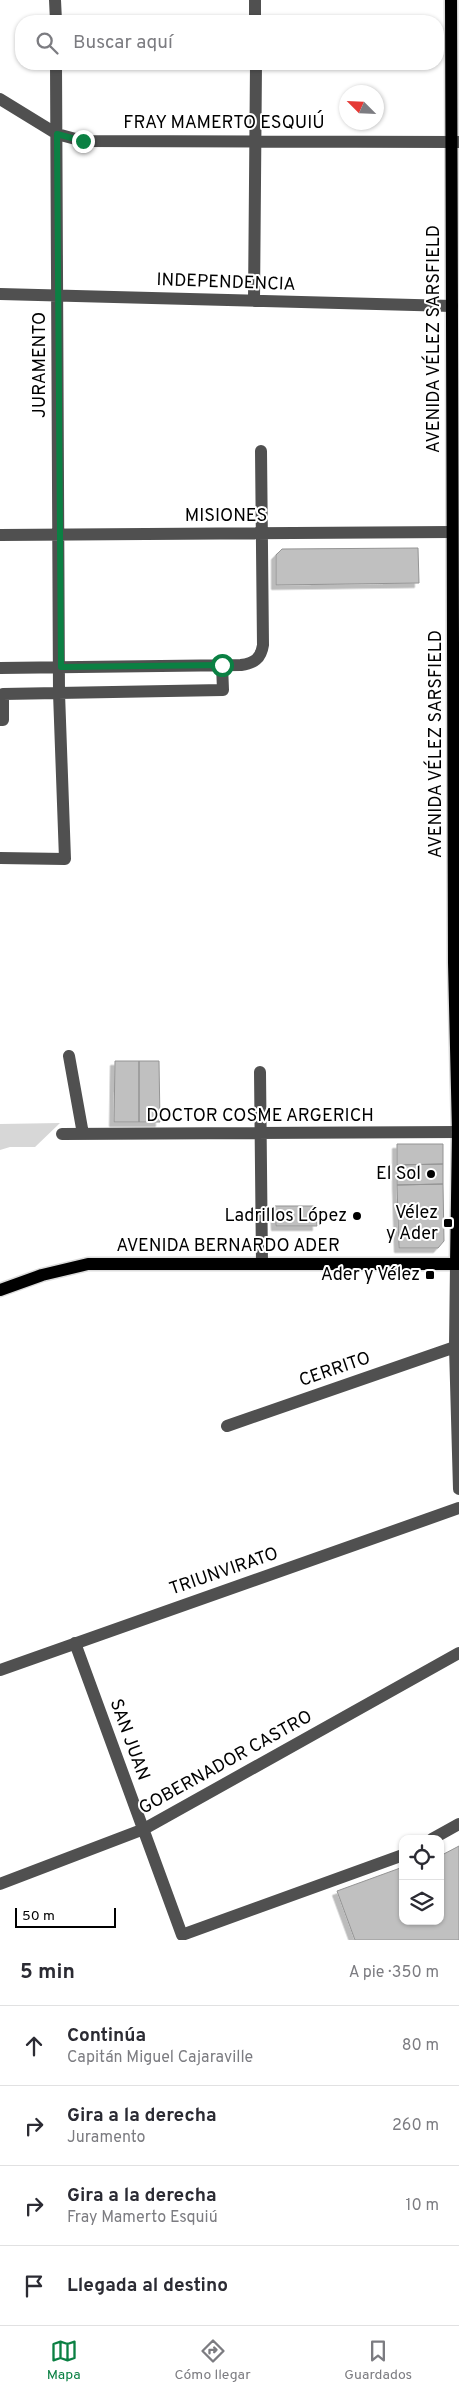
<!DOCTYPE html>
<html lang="es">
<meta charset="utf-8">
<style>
:root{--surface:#fff;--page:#f7f7f7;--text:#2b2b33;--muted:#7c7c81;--line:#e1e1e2;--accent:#0b8043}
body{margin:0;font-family:Overpass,sans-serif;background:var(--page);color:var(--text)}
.controls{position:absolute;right:15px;bottom:15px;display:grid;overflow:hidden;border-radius:10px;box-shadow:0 1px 4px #0004}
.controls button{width:45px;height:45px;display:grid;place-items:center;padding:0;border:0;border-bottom:1px solid var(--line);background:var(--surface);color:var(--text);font:25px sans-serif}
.compass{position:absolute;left:339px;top:85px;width:45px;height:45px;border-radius:50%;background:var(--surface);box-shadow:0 1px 4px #0004;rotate:294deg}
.scale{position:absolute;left:15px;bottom:12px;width:101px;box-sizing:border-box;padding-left:5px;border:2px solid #000;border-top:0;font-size:14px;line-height:18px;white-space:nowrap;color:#000;-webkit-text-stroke:4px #fff;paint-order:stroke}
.stop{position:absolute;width:15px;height:15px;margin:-11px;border:4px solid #0b8043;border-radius:50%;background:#fff}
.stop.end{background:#0b8043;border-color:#fff;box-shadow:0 1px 5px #0008}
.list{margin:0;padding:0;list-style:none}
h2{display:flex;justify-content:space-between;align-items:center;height:65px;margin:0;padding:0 20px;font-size:21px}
h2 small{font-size:16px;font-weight:400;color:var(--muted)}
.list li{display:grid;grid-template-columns:32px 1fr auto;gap:15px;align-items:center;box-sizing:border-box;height:80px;padding:0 20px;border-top:1px solid var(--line)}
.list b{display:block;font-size:19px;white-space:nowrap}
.list p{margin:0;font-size:16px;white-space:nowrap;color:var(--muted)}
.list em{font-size:16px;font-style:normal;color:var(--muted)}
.icon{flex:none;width:28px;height:28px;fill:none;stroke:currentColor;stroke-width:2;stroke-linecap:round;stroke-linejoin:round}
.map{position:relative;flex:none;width:459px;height:1940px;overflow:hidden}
.search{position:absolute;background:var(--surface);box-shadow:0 1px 4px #0004;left:15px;right:15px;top:15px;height:55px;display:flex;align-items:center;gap:12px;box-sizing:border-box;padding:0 18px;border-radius:20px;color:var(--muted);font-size:19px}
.sheet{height:385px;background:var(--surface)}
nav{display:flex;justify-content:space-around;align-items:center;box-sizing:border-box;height:70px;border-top:1px solid var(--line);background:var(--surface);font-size:14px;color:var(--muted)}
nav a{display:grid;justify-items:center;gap:2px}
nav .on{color:var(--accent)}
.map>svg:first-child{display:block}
</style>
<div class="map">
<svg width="459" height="1940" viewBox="0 0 459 1940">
<defs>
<filter id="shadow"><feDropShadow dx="-4.5" dy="4.5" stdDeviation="0" flood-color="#0004"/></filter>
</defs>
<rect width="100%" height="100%" fill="#fff"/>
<path fill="#d7d7d7" d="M 60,1123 L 35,1147 L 10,1147 L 0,1150 L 0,1124 Z"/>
<path fill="#c0c0c0" stroke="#949494" filter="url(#shadow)" d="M 418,548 L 419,583 L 276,585 L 276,555 L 282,549 Z
M 115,1061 L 139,1061 L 139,1122 L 114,1122 Z
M 139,1061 L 159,1061 L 160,1122 L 139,1122 Z
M 397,1144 L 443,1144 L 443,1164 L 397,1165 Z
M 443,1164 L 443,1184 L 397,1185 L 397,1165 Z
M 443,1184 L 444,1241 L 438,1248 L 399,1248 L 397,1185 Z
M 275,1206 L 316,1206 L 317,1226 L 276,1226 Z
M 459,1846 L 459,1940 L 355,1940 L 337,1891 L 403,1867 L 403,1921 L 440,1921 L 440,1856 Z"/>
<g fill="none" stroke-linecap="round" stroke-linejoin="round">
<defs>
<path id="major" d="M 451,0 L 454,963 L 458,1132 L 456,1264
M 0,1290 L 42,1275 L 88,1264 L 459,1264"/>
</defs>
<use href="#major" stroke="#dbdbdb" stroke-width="15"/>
<path stroke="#505050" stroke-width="12" d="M 55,0 L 56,21
M 255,0 L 255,21
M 0,99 L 57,134 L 83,141 L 459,142
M 0,294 L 452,306
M 254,301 L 256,64
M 0,535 L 452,532
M 0,668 L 241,665 C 254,663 261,659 263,645 L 261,451
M 0,720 L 3,720 L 3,694 L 223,690 L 222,665
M 0,858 L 65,859 L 59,693 L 56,64
M 69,1056 L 83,1134
M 260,1072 L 262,1264
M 62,1134 L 458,1132
M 456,1264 L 455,1347 L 459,1489
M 227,1426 L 455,1347
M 75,1643 L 182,1935 L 403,1855
M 0,1670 L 459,1508
M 432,1839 L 459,1824
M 0,1884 L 144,1829 L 459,1653"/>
<use href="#major" stroke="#000" stroke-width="12"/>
</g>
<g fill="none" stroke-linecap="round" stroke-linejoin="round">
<path stroke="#0b8043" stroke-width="6" d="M 83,141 L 57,134 L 61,667 L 222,665"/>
</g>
<g fill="#000" stroke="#fff" stroke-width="2">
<circle cx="431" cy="1174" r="5"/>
<circle cx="357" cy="1216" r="5"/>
<rect x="443" y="1218" width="10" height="10" rx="2.5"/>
<rect x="425" y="1270" width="10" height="10" rx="2.5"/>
</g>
<g text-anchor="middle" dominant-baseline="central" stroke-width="4" stroke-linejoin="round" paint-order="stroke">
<g font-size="18" fill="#000" stroke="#fff">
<text x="224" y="123">FRAY MAMERTO ESQUIÚ</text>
<text transform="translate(226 283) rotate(2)">INDEPENDENCIA</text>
<text transform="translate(434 339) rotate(-90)">AVENIDA VÉLEZ SARSFIELD</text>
<text transform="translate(40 365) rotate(-90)">JURAMENTO</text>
<text x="226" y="516">MISIONES</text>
<text transform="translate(436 744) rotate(-90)">AVENIDA VÉLEZ SARSFIELD</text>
<text x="260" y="1116">DOCTOR COSME ARGERICH</text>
<text x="228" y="1246">AVENIDA BERNARDO ADER</text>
<text transform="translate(335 1370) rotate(-19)">CERRITO</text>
<text transform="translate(224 1572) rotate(-19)">TRIUNVIRATO</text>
<text transform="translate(129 1740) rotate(70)">SAN JUAN</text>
<text transform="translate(226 1763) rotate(-29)">GOBERNADOR CASTRO</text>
</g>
<g font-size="18" fill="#000" stroke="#fff" text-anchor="end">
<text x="421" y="1174">El Sol</text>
<text x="438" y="1213">Vélez<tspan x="438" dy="21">y Ader</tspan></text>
<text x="347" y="1216">Ladrillos López</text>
<text x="420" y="1275">Ader y Vélez</text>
</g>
</g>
</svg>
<div class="controls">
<button><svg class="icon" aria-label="locate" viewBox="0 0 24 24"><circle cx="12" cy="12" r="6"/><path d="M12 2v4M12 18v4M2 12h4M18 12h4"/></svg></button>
<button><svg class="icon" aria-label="layers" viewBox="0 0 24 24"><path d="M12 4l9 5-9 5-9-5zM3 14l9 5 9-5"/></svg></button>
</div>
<svg class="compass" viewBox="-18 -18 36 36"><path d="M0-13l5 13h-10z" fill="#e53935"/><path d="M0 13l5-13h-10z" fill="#7c7c81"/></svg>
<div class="scale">50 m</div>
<div class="stop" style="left:222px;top:665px"></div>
<div class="stop end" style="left:83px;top:141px"></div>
<div class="search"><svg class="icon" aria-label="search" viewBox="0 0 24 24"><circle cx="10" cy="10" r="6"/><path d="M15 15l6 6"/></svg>Buscar aquí</div>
</div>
<section class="sheet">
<h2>5 min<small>A pie · 350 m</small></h2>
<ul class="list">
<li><svg class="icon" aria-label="ahead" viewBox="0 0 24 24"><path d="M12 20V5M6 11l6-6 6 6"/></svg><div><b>Continúa</b><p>Capitán Miguel Cajaraville</p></div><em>80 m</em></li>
<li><svg class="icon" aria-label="right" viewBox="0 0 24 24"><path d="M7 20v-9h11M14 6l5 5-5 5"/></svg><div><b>Gira a la derecha</b><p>Juramento</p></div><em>260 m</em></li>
<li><svg class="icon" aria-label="right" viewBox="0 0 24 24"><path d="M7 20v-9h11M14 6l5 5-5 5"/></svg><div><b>Gira a la derecha</b><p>Fray Mamerto Esquiú</p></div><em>10 m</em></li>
<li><svg class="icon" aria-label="arrive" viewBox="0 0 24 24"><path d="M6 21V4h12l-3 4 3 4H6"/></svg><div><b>Llegada al destino</b></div></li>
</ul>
</section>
<nav>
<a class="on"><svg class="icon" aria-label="map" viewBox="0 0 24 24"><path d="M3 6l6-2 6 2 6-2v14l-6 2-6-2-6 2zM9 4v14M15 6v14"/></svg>Mapa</a>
<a><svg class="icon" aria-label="directions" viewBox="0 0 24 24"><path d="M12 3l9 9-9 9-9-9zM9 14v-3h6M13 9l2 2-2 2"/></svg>Cómo llegar</a>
<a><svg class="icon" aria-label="saved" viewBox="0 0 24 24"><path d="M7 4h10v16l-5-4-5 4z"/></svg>Guardados</a>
</nav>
